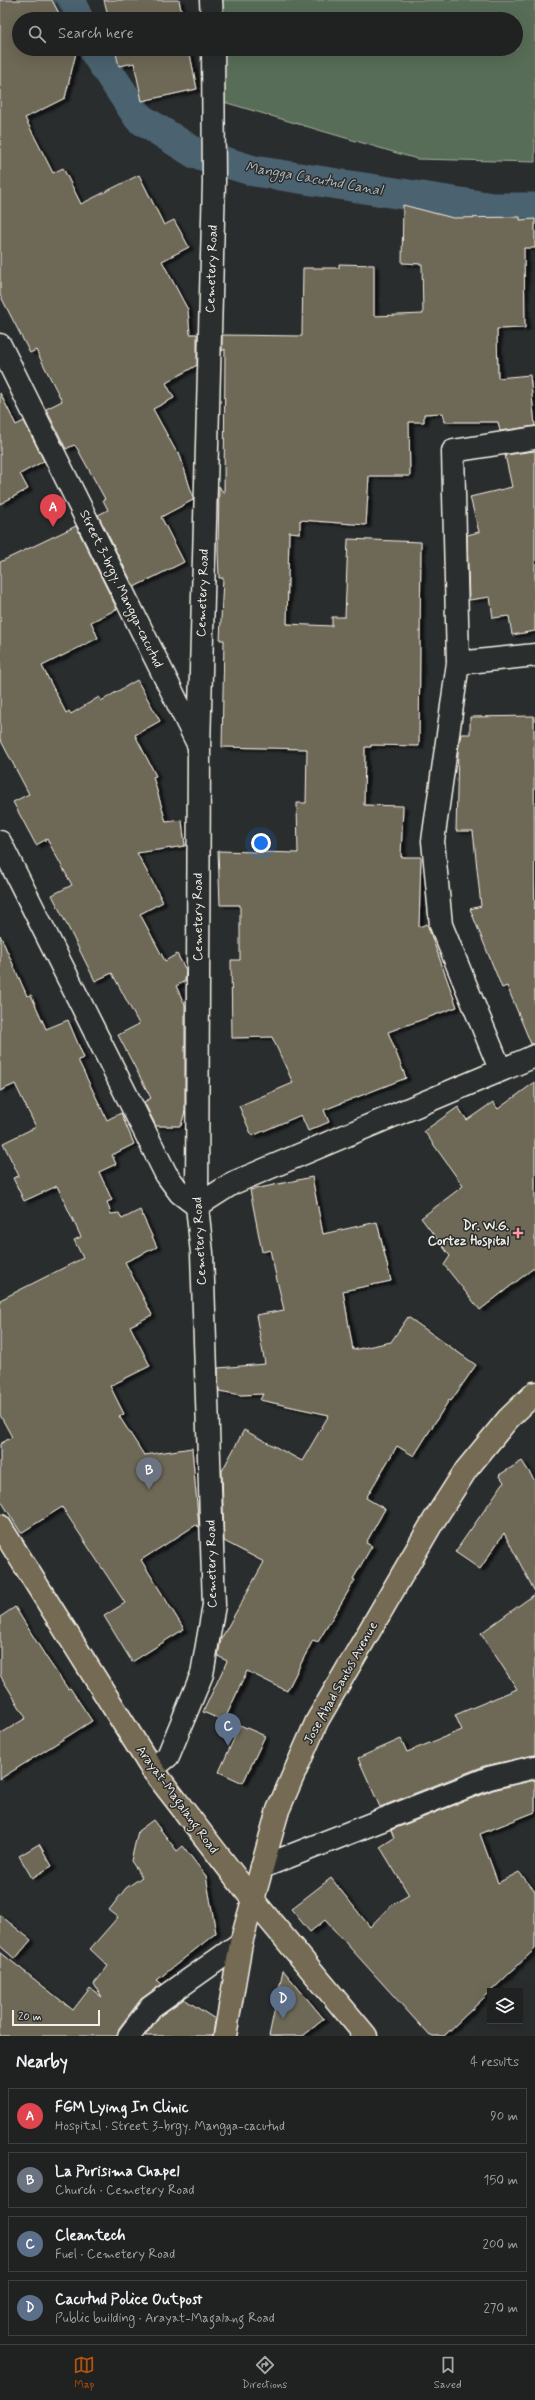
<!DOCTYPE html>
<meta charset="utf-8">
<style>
:root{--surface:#202222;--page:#2d2f2f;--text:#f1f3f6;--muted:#a2a4a5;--line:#3d3f40;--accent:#b45309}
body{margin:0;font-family:Mynerve,sans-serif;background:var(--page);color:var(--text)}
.controls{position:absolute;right:12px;bottom:12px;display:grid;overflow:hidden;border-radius:0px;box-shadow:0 4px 16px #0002}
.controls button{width:36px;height:36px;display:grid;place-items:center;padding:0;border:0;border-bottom:1px solid var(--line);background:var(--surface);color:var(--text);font:20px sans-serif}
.scale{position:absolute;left:12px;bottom:10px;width:88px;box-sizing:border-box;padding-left:4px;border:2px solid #f4f1e8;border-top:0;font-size:11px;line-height:14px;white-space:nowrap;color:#f4f1e8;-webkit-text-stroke:3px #2a2d2e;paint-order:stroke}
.you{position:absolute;left:261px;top:843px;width:14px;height:14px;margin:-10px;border:3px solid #fff;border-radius:50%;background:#1a73e8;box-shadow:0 0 0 6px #1a73e833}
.badge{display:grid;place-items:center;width:26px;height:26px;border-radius:50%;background:var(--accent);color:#fff;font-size:13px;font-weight:700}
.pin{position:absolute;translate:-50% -33px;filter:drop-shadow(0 1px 2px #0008)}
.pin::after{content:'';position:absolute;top:21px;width:14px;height:12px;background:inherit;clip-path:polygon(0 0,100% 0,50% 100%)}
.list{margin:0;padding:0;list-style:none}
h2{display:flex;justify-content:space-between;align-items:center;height:52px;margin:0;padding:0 16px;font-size:17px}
h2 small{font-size:13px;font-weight:400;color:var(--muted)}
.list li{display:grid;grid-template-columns:26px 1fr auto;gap:12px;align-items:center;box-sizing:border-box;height:56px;margin:0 8px 8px;padding:0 8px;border:1px solid var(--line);border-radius:0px}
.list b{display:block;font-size:15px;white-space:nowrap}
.list p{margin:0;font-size:13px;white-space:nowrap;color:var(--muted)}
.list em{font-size:13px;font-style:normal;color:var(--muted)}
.icon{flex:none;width:22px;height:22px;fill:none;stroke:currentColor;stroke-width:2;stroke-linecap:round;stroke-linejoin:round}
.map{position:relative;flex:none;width:535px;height:2036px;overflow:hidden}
.search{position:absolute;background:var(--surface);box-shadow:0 4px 16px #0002;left:12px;right:12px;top:12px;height:44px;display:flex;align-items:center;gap:10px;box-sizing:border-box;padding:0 14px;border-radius:22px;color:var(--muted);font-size:15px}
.sheet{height:308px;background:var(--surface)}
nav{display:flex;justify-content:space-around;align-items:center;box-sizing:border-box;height:56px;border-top:1px solid var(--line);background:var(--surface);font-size:11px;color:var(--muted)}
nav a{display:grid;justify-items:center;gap:2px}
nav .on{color:var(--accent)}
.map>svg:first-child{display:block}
</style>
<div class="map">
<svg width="535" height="2036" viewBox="0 0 535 2036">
<defs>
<filter id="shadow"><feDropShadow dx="4.5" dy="2.5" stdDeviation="1" flood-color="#0009"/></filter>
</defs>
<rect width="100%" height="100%" fill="#2a2d2e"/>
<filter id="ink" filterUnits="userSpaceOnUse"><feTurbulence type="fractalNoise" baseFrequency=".025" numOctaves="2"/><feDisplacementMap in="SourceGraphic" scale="8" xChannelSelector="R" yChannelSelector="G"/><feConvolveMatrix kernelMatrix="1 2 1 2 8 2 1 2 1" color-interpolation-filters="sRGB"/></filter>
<g filter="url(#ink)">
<path fill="#586d58" stroke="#a6afa0" d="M 218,0 L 535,0 L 535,162 L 417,159 L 217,100 L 218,49 L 516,49 L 516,19 L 218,19 Z"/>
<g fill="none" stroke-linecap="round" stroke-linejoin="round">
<path stroke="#4c6270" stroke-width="31" d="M 69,0 L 78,19
M 93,49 L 139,118 L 195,153 L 254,171 L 493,208 L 535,208"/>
</g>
<path fill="#6e6757" stroke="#f4f1e8" filter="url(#shadow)" d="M 0,0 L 52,0 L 62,19 L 19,19 L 19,49 L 77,49 L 65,98 L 25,118 L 53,173 L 63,168 L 81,204 L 139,175 L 164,225 L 174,220 L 189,247 L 162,261 L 188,310 L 190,334 L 197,334 L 197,365 L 166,383 L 174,398 L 153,409 L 177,453 L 179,452 L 193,497 L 193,500 L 161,517 L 184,562 L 134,587 L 98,515 L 108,510 L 103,500 L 105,499 L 77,448 L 74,445 L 66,449 L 46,409 L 62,401 L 36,350 L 30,353 L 0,295 Z
M 104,0 L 179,0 L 183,19 L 109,19 Z
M 115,49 L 189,49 L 197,89 L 142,101 L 134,63 L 119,66 Z
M 403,205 L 453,218 L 520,217 L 520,220 L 535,219 L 535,248 L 524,248 L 525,328 L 497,329 L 498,378 L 530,375 L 535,426 L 500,431 L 498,422 L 445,422 L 443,413 L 424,414 L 424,422 L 409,422 L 410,476 L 369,476 L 366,525 L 300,520 L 300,533 L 289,532 L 287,624 L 332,626 L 332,617 L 345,617 L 348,539 L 421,542 L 419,746 L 371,745 L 371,747 L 365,747 L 364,805 L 403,806 L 401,857 L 421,857 L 419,927 L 427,924 L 457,1007 L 388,1032 L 406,1078 L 324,1110 L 329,1122 L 308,1131 L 301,1115 L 252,1136 L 239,1106 L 293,1083 L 272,1037 L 232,1038 L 231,960 L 240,960 L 240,905 L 220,905 L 218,851 L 298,853 L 297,803 L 306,803 L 307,749 L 222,747 L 224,640 L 220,640 L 223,578 L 219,578 L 218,550 L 219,486 L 224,494 L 225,349 L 222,351 L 222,335 L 302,336 L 303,268 L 339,268 L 339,264 L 374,265 L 374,316 L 423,314 L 422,264 L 402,263 Z
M 0,393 L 16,425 L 24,421 L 44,461 L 20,474 L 28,489 L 0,504 Z
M 535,451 L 535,631 L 512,635 L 509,616 L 493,618 L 490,597 L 469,600 L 467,535 L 479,532 L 470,497 L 512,487 L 505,455 Z
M 76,526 L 117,609 L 91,622 L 98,638 L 42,666 L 66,713 L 69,711 L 71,714 L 99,697 L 101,701 L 137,680 L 160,721 L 135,735 L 156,776 L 153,777 L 166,822 L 182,820 L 185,846 L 137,853 L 163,902 L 140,914 L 165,961 L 177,954 L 186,970 L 185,981 L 176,986 L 185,1005 L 185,1111 L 181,1126 L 156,1126 L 144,1102 L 151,1098 L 118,1035 L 139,1024 L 112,973 L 95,981 L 52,895 L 72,885 L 47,839 L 36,845 L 13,802 L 29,794 L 0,739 L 0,562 Z
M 534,716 L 535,1044 L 531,1044 L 507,986 L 502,988 L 470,909 L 481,906 L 473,831 L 456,831 L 458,751 L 461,734 L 470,734 L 470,717 Z
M 0,935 L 27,996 L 31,995 L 46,1029 L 68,1020 L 84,1058 L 78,1060 L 107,1120 L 121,1113 L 134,1144 L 112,1155 L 116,1164 L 99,1172 L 112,1200 L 107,1202 L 111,1214 L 119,1213 L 122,1219 L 140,1210 L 157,1247 L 125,1262 L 152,1315 L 130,1326 L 150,1366 L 110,1386 L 124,1414 L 119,1416 L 144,1455 L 192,1448 L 199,1527 L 196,1525 L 141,1560 L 184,1629 L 132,1662 L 104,1616 L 125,1603 L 62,1507 L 21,1533 L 0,1499 L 0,1444 L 12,1437 L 0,1415 L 0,1300 L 83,1258 L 74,1240 L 81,1237 L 57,1186 L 24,1201 L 13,1178 L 19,1176 L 3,1143 L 36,1127 L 15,1084 L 0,1091 Z
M 535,1082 L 535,1267 L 480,1310 L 444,1265 L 450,1256 L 421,1218 L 463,1186 L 424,1131 L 458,1107 L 467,1120 L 493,1102 L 498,1109 Z
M 312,1177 L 323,1234 L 377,1222 L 391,1281 L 343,1291 L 353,1350 L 391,1342 L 408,1317 L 476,1365 L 451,1401 L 449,1400 L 414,1456 L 397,1446 L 366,1498 L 385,1509 L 366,1543 L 372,1546 L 353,1579 L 355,1580 L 318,1642 L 313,1640 L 287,1691 L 247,1671 L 224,1721 L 203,1712 L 227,1661 L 218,1656 L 221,1639 L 264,1562 L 224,1541 L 222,1471 L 244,1430 L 302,1461 L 329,1415 L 260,1400 L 263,1394 L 241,1395 L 219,1391 L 218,1368 L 265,1364 L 256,1315 L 284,1310 L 270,1250 L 262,1252 L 250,1190 Z
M 522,1461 L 535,1481 L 535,1592 L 504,1533 L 480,1569 L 455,1552 L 504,1482 L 499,1475 Z
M 535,1594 L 535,1755 L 484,1766 L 380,1807 L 358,1758 L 401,1739 L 407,1752 L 462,1730 L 455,1715 L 517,1689 L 481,1633 Z
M 15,1607 L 46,1657 L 68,1689 L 70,1688 L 92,1721 L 0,1779 L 0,1734 L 26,1718 L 0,1675 L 0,1617 Z
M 240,1725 L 265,1736 L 243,1783 L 219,1772 Z
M 535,1780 L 535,1812 L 480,1834 L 498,1883 L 519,1872 L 535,1891 L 535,1949 L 444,2036 L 430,2036 L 325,1920 L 310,1932 L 291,1909 L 331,1878 L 370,1927 L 390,1906 L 409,1895 L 380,1847 L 394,1838 L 391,1830 L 493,1790 Z
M 153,1820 L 177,1851 L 183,1846 L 206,1876 L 216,1933 L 157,1980 L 162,1984 L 141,1999 L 119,2028 L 117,2036 L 0,2036 L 0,1952 L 73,2010 L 90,1988 L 102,1997 L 94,1984 L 108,1966 L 90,1949 L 118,1917 L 109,1910 L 126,1888 L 142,1877 L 131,1861 L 138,1831 Z
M 39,1844 L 52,1866 L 32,1878 L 19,1856 Z
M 0,1915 L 31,1940 L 15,1959 L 0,1946 Z
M 283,1970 L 324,2019 L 303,2036 L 269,2036 Z
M 184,1999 L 215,2019 L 213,2036 L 145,2036 L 160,2016 Z"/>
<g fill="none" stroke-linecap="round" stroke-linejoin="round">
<defs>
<path id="minor" d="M 211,0 L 212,19
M 0,345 L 198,744
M 458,663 L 535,655
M 0,842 L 166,1174 L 180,1193 L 197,1206 L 233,1183 L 535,1056
M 500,1069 L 441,925 L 433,841 L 458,663 L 453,451 L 535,438
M 152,1769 L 168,1756 L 202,1674 L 214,1605 L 202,1253 L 197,1206 L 199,747 L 214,182 L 213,49
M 262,1867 L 489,1778 L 535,1767
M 129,2036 L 151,2007 L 241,1943"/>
<path id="major" d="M 0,1526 L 152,1769 L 253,1900 L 366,2036"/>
<path id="highway" d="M 225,2036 L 241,1943 L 278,1810 L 317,1721 L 431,1525 L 466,1470 L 508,1419 L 535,1393"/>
</defs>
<use href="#minor" stroke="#f4f1e8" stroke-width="25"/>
<use href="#major" stroke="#f4f1e8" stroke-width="25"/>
<use href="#highway" stroke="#f4f1e8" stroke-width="25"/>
<use href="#minor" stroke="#2a2d2e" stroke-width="22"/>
<use href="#major" stroke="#756b52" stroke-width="22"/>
<use href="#highway" stroke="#756b52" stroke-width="22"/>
</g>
</g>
<path fill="#ff9aa2" stroke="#2a2d2e" stroke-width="1.5" d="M516 1227h4v4h4v4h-4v4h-4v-4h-4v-4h4z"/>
<g text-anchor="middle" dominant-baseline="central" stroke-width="3" stroke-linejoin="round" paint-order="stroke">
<g font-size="13" fill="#f4f1e8" stroke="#2a2d2e">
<text transform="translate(212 269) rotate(-88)">Cemetery Road</text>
<text transform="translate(121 589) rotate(64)">Street 3-brgy. Mangga-cacutud</text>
<text transform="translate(203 593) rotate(-88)">Cemetery Road</text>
<text transform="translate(198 917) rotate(-90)">Cemetery Road</text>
<text transform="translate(200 1241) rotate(-93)">Cemetery Road</text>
<text transform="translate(212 1564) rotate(-91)">Cemetery Road</text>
<text transform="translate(341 1683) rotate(-61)">Jose Abad Santos Avenue</text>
<text transform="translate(177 1800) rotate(54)">Arayat-Magalang Road</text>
</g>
<g font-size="13" font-weight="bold" fill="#f4f1e8" stroke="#2a2d2e" text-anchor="end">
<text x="509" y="1226">Dr. W.G.<tspan x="509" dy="15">Cortez Hospital</tspan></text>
</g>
<g font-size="14" font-style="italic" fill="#b1b8b8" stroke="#2a2d2e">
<text transform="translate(314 179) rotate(10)">Mangga Cacutud Canal</text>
</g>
</g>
</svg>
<div class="controls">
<button><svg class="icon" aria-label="layers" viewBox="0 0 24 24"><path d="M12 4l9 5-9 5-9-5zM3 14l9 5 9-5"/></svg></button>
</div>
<div class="scale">20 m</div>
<div class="you"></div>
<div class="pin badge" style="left:53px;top:527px;background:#e0444e">A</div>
<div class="pin badge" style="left:149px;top:1490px;background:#6b7280">B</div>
<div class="pin badge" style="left:228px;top:1746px;background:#5c6f8a">C</div>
<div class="pin badge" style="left:283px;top:2019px;background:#5c6f8a">D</div>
<div class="search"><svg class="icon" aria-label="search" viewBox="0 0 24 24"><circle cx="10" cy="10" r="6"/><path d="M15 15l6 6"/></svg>Search here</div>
</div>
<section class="sheet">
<h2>Nearby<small>4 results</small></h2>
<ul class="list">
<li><span class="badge" style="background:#e0444e">A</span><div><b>FGM Lying In Clinic</b><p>Hospital · Street 3-brgy. Mangga-cacutud</p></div><em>90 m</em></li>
<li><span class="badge" style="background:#6b7280">B</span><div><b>La Purisima Chapel</b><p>Church · Cemetery Road</p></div><em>150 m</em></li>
<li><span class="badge" style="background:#5c6f8a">C</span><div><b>Cleantech</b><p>Fuel · Cemetery Road</p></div><em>200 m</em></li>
<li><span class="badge" style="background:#5c6f8a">D</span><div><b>Cacutud Police Outpost</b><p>Public building · Arayat-Magalang Road</p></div><em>270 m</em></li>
</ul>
</section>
<nav>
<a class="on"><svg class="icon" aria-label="map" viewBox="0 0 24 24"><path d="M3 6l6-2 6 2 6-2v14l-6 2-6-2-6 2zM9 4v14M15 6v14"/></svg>Map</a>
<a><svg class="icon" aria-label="directions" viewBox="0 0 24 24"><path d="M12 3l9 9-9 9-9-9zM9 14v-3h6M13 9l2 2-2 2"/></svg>Directions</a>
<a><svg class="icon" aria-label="saved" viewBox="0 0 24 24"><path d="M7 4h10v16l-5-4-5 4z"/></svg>Saved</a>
</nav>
